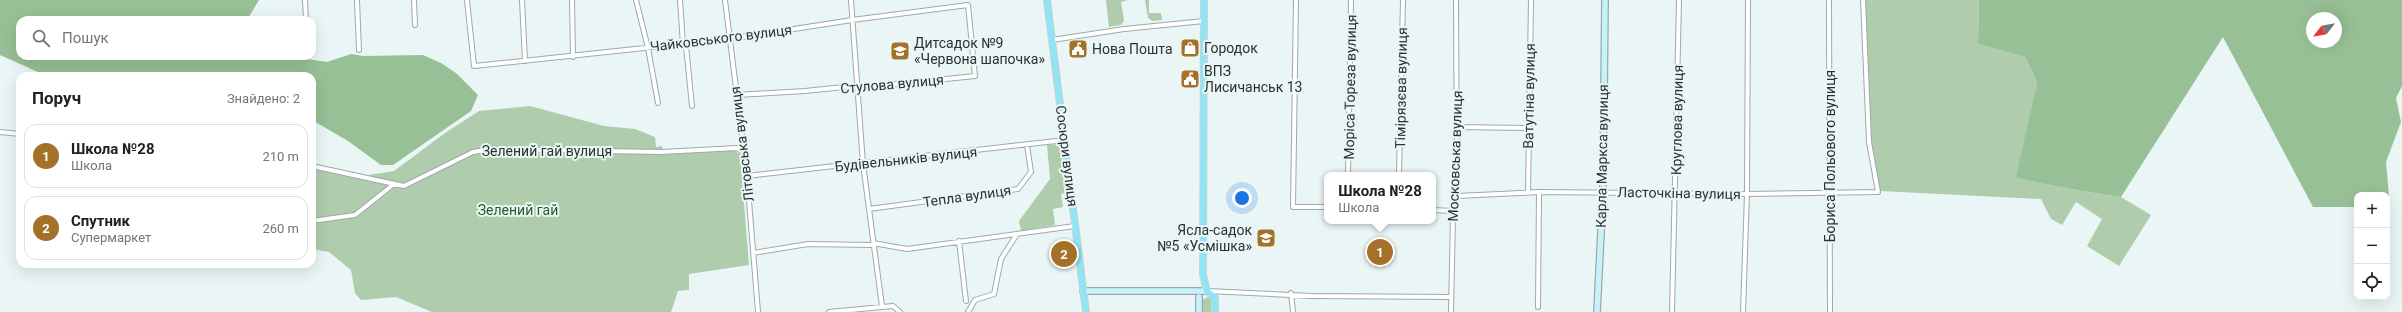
<!DOCTYPE html>
<html lang="uk">
<meta charset="utf-8">
<style>
:root{--surface:#fff;--page:#f2f2f2;--text:#202124;--muted:#757577;--line:#e0e0e0;--accent:#a37127}
body{margin:0;font-family:Roboto,sans-serif;background:var(--page);color:var(--text)}
.controls{position:absolute;right:12px;bottom:12px;display:grid;overflow:hidden;border-radius:8px;box-shadow:0 4px 16px #0002}
.controls button{width:36px;height:36px;display:grid;place-items:center;padding:0;border:0;border-bottom:1px solid var(--line);background:var(--surface);color:var(--text);font:20px sans-serif}
.compass{position:absolute;left:2306px;top:12px;width:36px;height:36px;border-radius:50%;background:var(--surface);box-shadow:0 4px 16px #0002;rotate:239deg}
.you{position:absolute;left:1242px;top:198px;width:14px;height:14px;margin:-10px;border:3px solid #fff;border-radius:50%;background:#1a73e8;box-shadow:0 0 0 6px #1a73e833}
.badge{display:grid;place-items:center;width:26px;height:26px;border-radius:50%;background:var(--accent);color:#fff;font-size:13px;font-weight:700}
.pin{position:absolute;translate:-50% -50%;border:2px solid #fff;box-shadow:0 1px 4px #0006}
.popup{position:absolute;left:1324px;top:172px;width:112px;height:52px;box-sizing:border-box;display:grid;place-content:center;border-radius:8px;background:var(--surface);filter:drop-shadow(0 1px 3px #0005);font-size:13px;white-space:nowrap;color:var(--muted)}
.popup b{font-size:15px;color:var(--text)}
.popup::after{content:'';position:absolute;left:50%;top:100%;margin-left:-8px;border:8px solid transparent;border-top-color:var(--surface)}
.list{margin:0;padding:0;list-style:none}
h2{display:flex;justify-content:space-between;align-items:center;height:52px;margin:0;padding:0 16px;font-size:17px}
h2 small{font-size:13px;font-weight:400;color:var(--muted)}
.list li{display:grid;grid-template-columns:26px 1fr auto;gap:12px;align-items:center;box-sizing:border-box;height:64px;margin:0 8px 8px;padding:0 8px;border:1px solid var(--line);border-radius:12px}
.list b{display:block;font-size:15px;white-space:nowrap}
.list p{margin:0;font-size:13px;white-space:nowrap;color:var(--muted)}
.list em{font-size:13px;font-style:normal;color:var(--muted)}
.icon{flex:none;width:22px;height:22px;fill:none;stroke:currentColor;stroke-width:2;stroke-linecap:round;stroke-linejoin:round}
.map{position:relative;flex:none;width:2402px;height:312px;overflow:hidden}
.search{position:absolute;background:var(--surface);box-shadow:0 4px 16px #0002;left:16px;top:16px;width:300px;height:44px;display:flex;align-items:center;gap:10px;box-sizing:border-box;padding:0 14px;border-radius:12px;color:var(--muted);font-size:15px}
.panel{position:absolute;background:var(--surface);box-shadow:0 4px 16px #0002;left:16px;top:72px;width:300px;height:196px;border-radius:12px}
.map>svg:first-child{display:block}
</style>
<div class="map">
<svg width="2402" height="312" viewBox="0 0 2402 312">
<rect width="100%" height="100%" fill="#e9f6f5"/>
<path fill="#afcdad" d="M 1106,0 L 1128,0 L 1121,2 L 1124,21 L 1121,25 L 1109,27 Z
M 1145,0 L 1149,0 L 1149,13 L 1161,13 L 1162,20 L 1152,21 L 1148,18 Z
M 1865,0 L 1979,0 L 1978,44 L 2025,57 L 2037,82 L 2017,178 L 2082,191 L 2121,197 L 2151,215 L 2119,266 L 2087,246 L 2102,219 L 2076,202 L 2062,225 L 2051,219 L 2041,199 L 1880,191 L 1871,142 Z
M 530,106 L 604,126 L 635,129 L 655,137 L 656,147 L 662,146 L 663,154 L 731,149 L 740,154 L 749,265 L 689,274 L 689,290 L 678,291 L 671,312 L 432,312 L 396,297 L 361,300 L 355,293 L 351,270 L 329,252 L 312,249 L 312,167 L 356,177 L 394,171 L 445,133 L 479,111 Z
M 1061,144 L 1065,193 L 1061,194 L 1063,207 L 1053,209 L 1055,225 L 1021,231 L 1019,221 L 1050,179 L 1047,145 Z
M 1208,297 L 1212,300 L 1213,312 L 1202,312 L 1202,300 Z"/>
<path fill="#98c096" fill-rule="evenodd" d="M 0,0 L 259,0 L 247,20 L 20,20 L 20,56 L 305,56 L 307,59 L 327,62 L 351,54 L 363,56 L 423,55 L 441,63 L 456,73 L 478,95 L 471,111 L 393,165 L 381,165 L 348,141 L 312,120 L 312,76 L 47,76 L 0,55 Z
M 1979,0 L 2402,0 L 2402,86 L 2396,98 L 2401,122 L 2386,162 L 2390,207 L 2387,207 L 2387,195 L 2357,195 L 2357,207 L 2313,207 L 2223,37 L 2121,197 L 2082,191 L 2016,178 L 2037,82 L 2025,57 L 1978,44 ZM 2312,18 L 2336,18 L 2336,42 L 2312,42 Z"/>
<g fill="none" stroke-linecap="round" stroke-linejoin="round">
<defs>
<path id="street" d="M 305,0 L 306,20
M 357,0 L 359,50
M 414,0 L 415,25
M 467,0 L 474,66 L 729,39 L 852,20 L 968,5 L 975,76 L 858,88 L 854,86 L 805,91 L 736,95
M 522,0 L 525,61
M 572,0 L 573,57
M 636,0 L 648,48 L 658,103
M 680,0 L 683,44 L 686,46 L 692,106
M 725,0 L 747,176 L 758,312
M 851,0 L 863,164 L 882,306
M 1296,0 L 1293,207 L 1327,207
M 1829,0 L 1830,312
M 1052,40 L 1124,29 L 1204,21
M 1457,127 L 1528,128
M 0,132 L 20,134
M 312,166 L 404,186 L 473,152 L 491,149 L 661,152 L 737,148 L 743,152
M 1348,175 L 1351,0
M 1399,175 L 1403,0
M 747,176 L 1065,140
M 1528,193 L 1531,0
M 1457,196 L 1539,192 L 1747,194 L 1878,192 L 1869,142 L 1863,0
M 869,209 L 1018,189 L 1031,172 L 1027,145
M 1433,210 L 1453,211
M 312,221 L 355,215 L 394,184
M 959,241 L 966,301
M 873,243 L 907,249 L 1075,226
M 753,253 L 808,244 L 873,245
M 1207,291 L 1312,296 L 1451,297
M 1291,293 L 1293,312
M 1538,307 L 1539,192
M 829,312 L 893,306 L 900,312
M 968,312 L 975,300 L 994,294 L 1001,259 L 1017,234
M 1451,312 L 1453,215 L 1457,196 L 1456,0
M 1672,312 L 1679,0
M 1743,312 L 1747,194 L 1748,0"/>
<path id="secondary" d="M 1083,291 L 1207,291
M 1199,297 L 1199,312
M 1597,312 L 1603,192 L 1605,0"/>
<path id="primary" d="M 1047,0 L 1086,312
M 1204,0 L 1203,275 L 1207,291 L 1215,298 L 1215,312"/>
</defs>
<use href="#street" stroke="#9eaaa9" stroke-width="6"/>
<use href="#secondary" stroke="#9eaaa9" stroke-width="8"/>
<use href="#primary" stroke="#d1d1d1" stroke-width="8"/>
<use href="#street" stroke="#fff" stroke-width="4"/>
<use href="#secondary" stroke="#c8f2fa" stroke-width="5.5"/>
<use href="#primary" stroke="#90e5f5" stroke-width="6"/>
</g>
<defs>
<symbol id="shop-square" viewBox="-11 -11 22 22"><rect x="-9" y="-9" width="18" height="18" rx="4" fill="#a37127" stroke="#e9f6f5"/><path d="M-5-2.5h2.3a2.7 3.5 0 0 1 5.4 0H5L5.5 6h-11ZM-1.5-2.5h3a1.5 2.3 0 0 0-3 0Z" fill="#fff"/></symbol>
<symbol id="civic-square" viewBox="-11 -11 22 22"><rect x="-9" y="-9" width="18" height="18" rx="4" fill="#a37127" stroke="#e9f6f5"/><path d="M-.6-6.5H3V-4.5H.6V-3L4-1V1h2V6H-6V1h2V-1L-.6-3ZM-1.2 2.5V6h2.4V2.5Z" fill="#fff"/></symbol>
<symbol id="school-square" viewBox="-11 -11 22 22"><rect x="-9" y="-9" width="18" height="18" rx="4" fill="#a37127" stroke="#e9f6f5"/><path d="M0-5L7-2L0 1L-7-2ZM-4 1L0 2.5L4 1V4Q0 6-4 4Z" fill="#fff"/></symbol>
</defs>
<g fill-rule="evenodd">
<use href="#shop-square" x="1179" y="37" width="22" height="22"/>
<use href="#civic-square" x="1067" y="38" width="22" height="22"/>
<use href="#school-square" x="889" y="40" width="22" height="22"/>
<use href="#civic-square" x="1179" y="68" width="22" height="22"/>
<use href="#school-square" x="1255" y="227" width="22" height="22"/>
</g>
<g text-anchor="middle" dominant-baseline="central" stroke-width="4" stroke-linejoin="round" paint-order="stroke">
<g font-size="14" fill="#2c3030" stroke="#e9f6f5">
<text transform="translate(721 38) rotate(-7)">Чайковського вулиця</text>
<text transform="translate(892 84) rotate(-5)">Стулова вулиця</text>
<text transform="translate(1350 87) rotate(-89)">Моріса Тореза вулиця</text>
<text transform="translate(1401 88) rotate(-89)">Тімірязєва вулиця</text>
<text transform="translate(1529 96) rotate(-89)">Ватутіна вулиця</text>
<text transform="translate(1677 120) rotate(-89)">Круглова вулиця</text>
<text transform="translate(742 144) rotate(-97)">Літовська вулиця</text>
<text x="547" y="151">Зелений гай вулиця</text>
<text transform="translate(1067 156) rotate(83)">Сосюри вулиця</text>
<text transform="translate(1455 156) rotate(-88)">Московська вулиця</text>
<text transform="translate(1602 156) rotate(-89)">Карла Маркса вулиця</text>
<text transform="translate(1830 156) rotate(-90)">Бориса Польового вулиця</text>
<text transform="translate(906 159) rotate(-6)">Будівельників вулиця</text>
<text transform="translate(1679 193) rotate(1)">Ласточкіна вулиця</text>
<text transform="translate(967 196) rotate(-8)">Тепла вулиця</text>
</g>
<g font-size="14" fill="#2c3030" stroke="#e9f6f5" text-anchor="start">
<text x="914" y="43">Дитсадок №9<tspan x="914" dy="16">«Червона шапочка»</tspan></text>
<text x="1204" y="48">Городок</text>
<text x="1092" y="49">Нова Пошта</text>
<text x="1204" y="71">ВПЗ<tspan x="1204" dy="16">Лисичанськ 13</tspan></text>
<text x="1252" y="230" text-anchor="end">Ясла-садок<tspan x="1252" dy="16">№5 «Усмішка»</tspan></text>
</g>
<g font-size="14" fill="#275d26" stroke="#e9f6f5">
<text x="518" y="210">Зелений гай</text>
</g>
</g>
</svg>
<div class="controls">
<button>+</button>
<button>−</button>
<button><svg class="icon" aria-label="locate" viewBox="0 0 24 24"><circle cx="12" cy="12" r="6"/><path d="M12 2v4M12 18v4M2 12h4M18 12h4"/></svg></button>
</div>
<svg class="compass" viewBox="-18 -18 36 36"><path d="M0-13l5 13h-10z" fill="#e53935"/><path d="M0 13l5-13h-10z" fill="#757577"/></svg>
<div class="you"></div>
<div class="pin badge" style="left:1380px;top:252px">1</div>
<div class="popup"><b>Школа №28</b>Школа</div>
<div class="pin badge" style="left:1064px;top:254px">2</div>
<div class="search"><svg class="icon" aria-label="search" viewBox="0 0 24 24"><circle cx="10" cy="10" r="6"/><path d="M15 15l6 6"/></svg>Пошук</div>
<section class="panel">
<h2>Поруч<small>Знайдено: 2</small></h2>
<ul class="list">
<li><span class="badge">1</span><div><b>Школа №28</b><p>Школа</p></div><em>210 m</em></li>
<li><span class="badge">2</span><div><b>Спутник</b><p>Супермаркет</p></div><em>260 m</em></li>
</ul>
</section>
</div>
